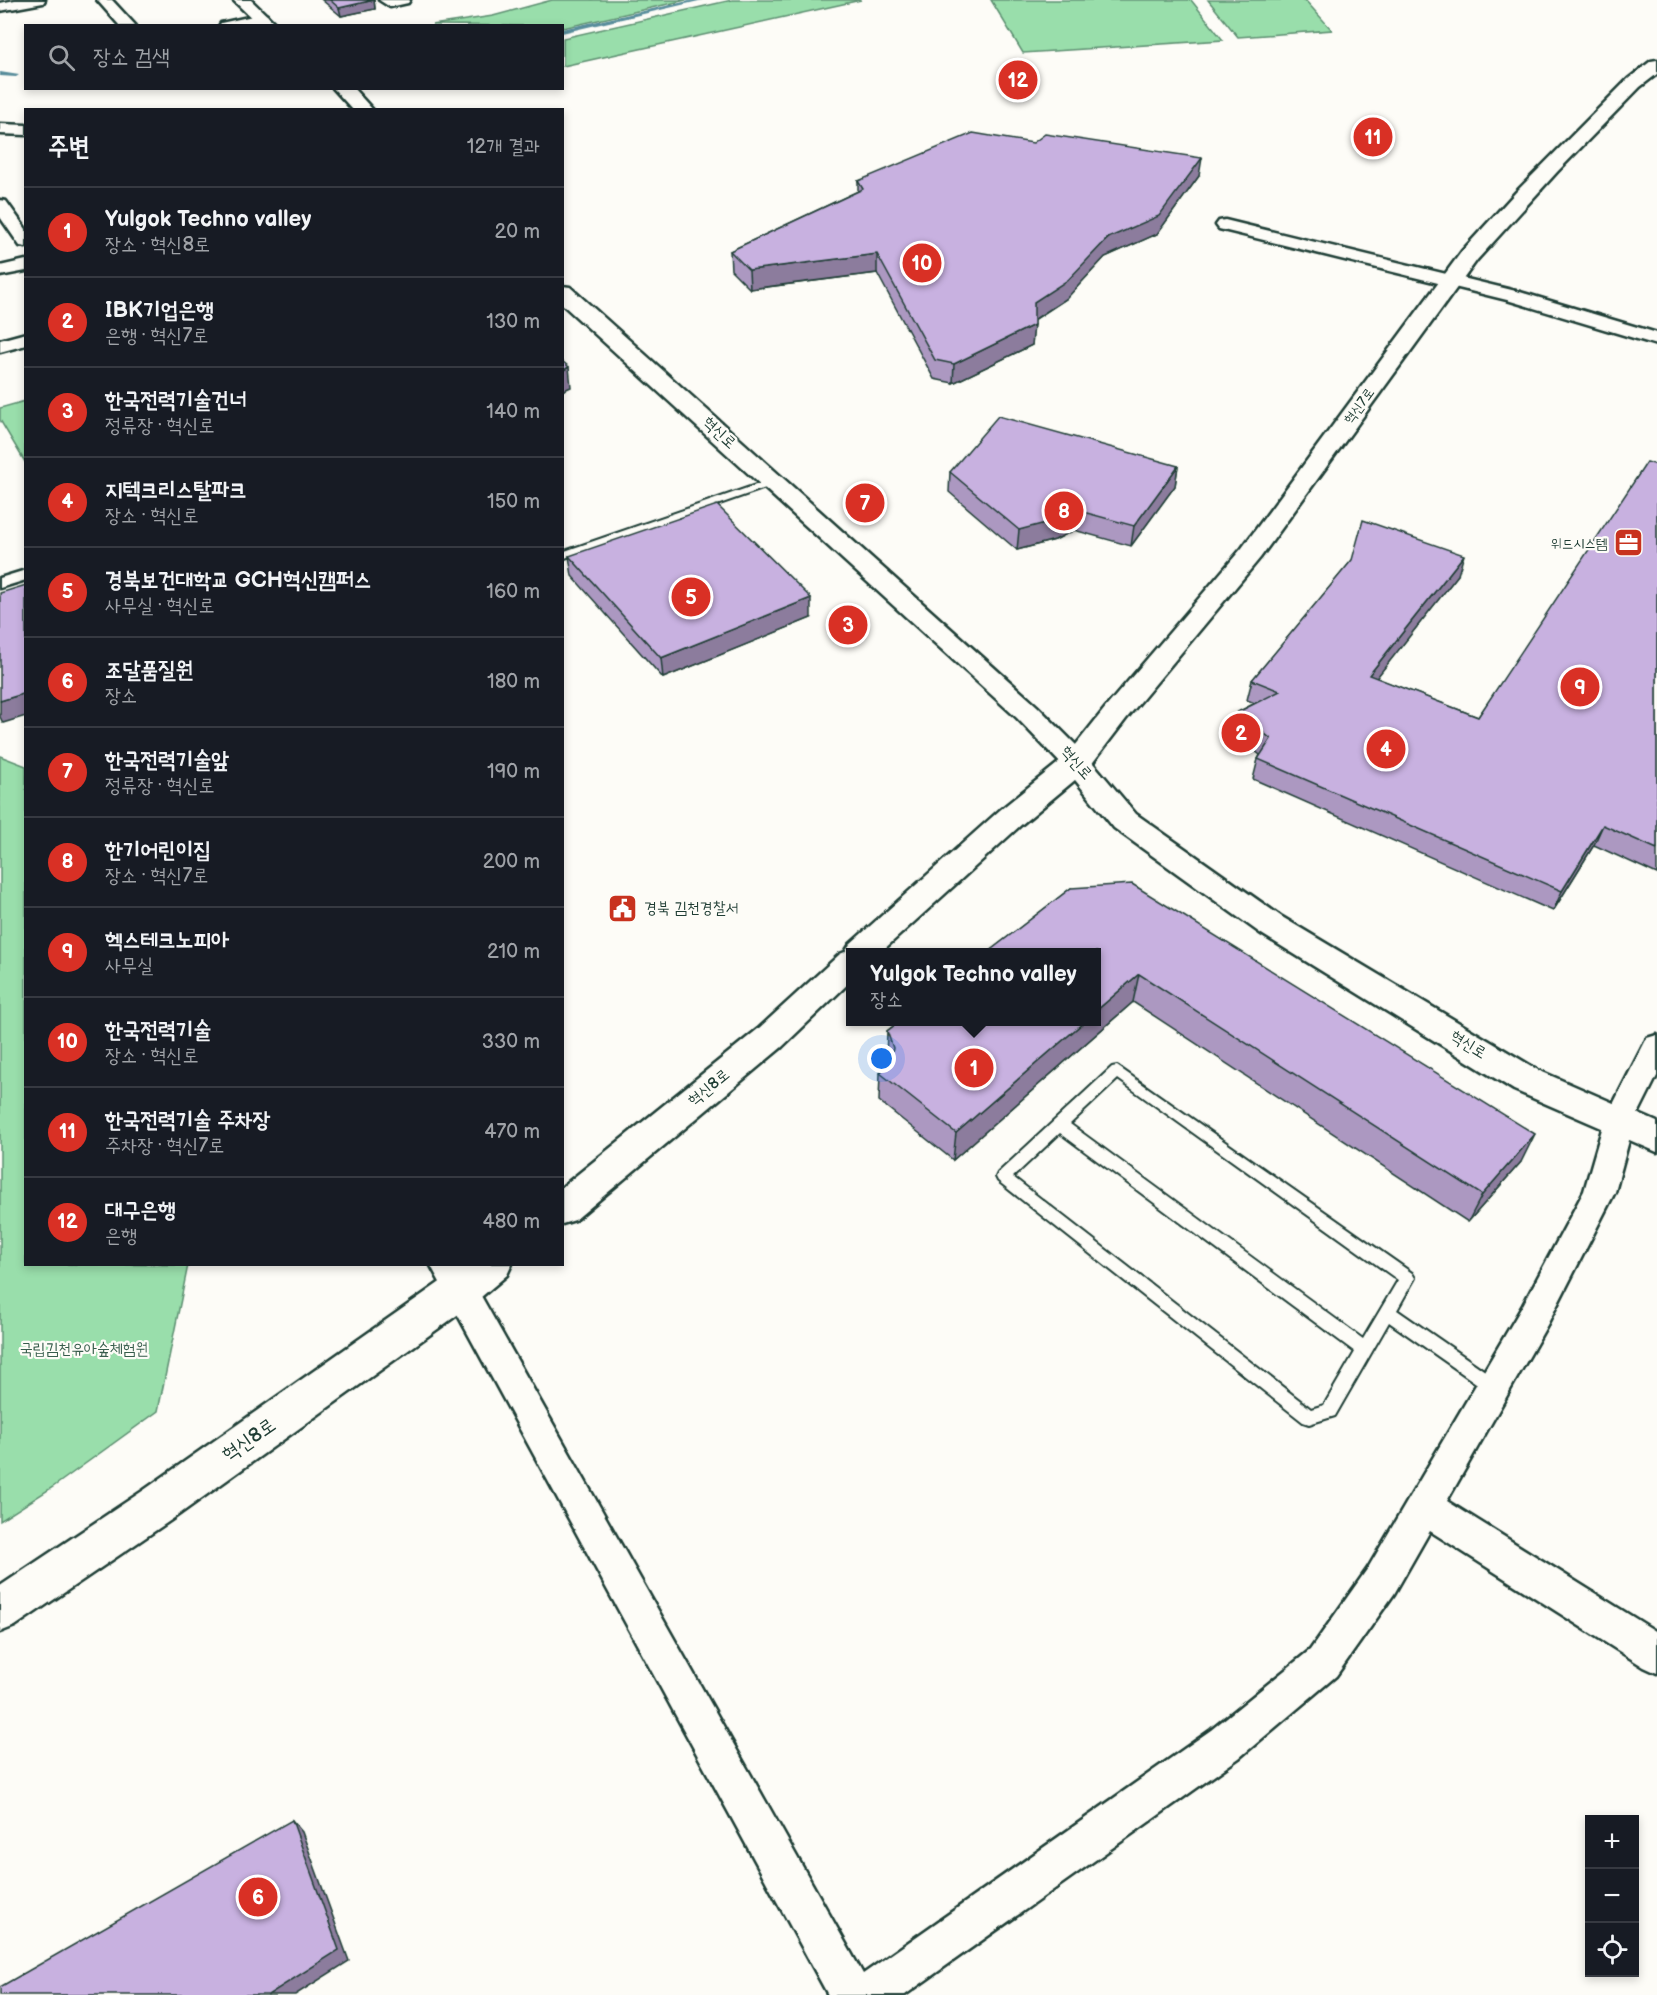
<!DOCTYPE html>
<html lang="ko">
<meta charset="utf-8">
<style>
:root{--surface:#171b24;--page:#20242c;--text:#f1f3f6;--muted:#9ea1a6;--line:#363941;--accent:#d93025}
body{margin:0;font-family:"Balsamiq Sans","Poor Story",sans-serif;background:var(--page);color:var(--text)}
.controls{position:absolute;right:18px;bottom:18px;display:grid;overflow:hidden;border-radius:0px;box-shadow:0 3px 9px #0003}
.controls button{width:54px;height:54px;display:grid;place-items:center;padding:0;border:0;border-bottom:2px solid var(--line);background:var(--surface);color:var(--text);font:30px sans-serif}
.you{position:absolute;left:882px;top:1059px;width:21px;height:21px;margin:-15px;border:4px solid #fff;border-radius:50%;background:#1a73e8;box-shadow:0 0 0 9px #1a73e833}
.badge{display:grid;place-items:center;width:39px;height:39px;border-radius:50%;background:var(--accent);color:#fff;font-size:20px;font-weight:700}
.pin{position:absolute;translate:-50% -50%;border:3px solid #fff;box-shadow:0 2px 6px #0006}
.popup{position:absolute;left:846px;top:948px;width:255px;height:78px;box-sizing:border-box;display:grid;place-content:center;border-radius:0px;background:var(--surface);filter:drop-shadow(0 2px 4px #0005);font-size:20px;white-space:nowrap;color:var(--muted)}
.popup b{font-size:22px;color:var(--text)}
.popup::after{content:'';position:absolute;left:50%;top:100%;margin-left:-12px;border:12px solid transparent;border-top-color:var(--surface)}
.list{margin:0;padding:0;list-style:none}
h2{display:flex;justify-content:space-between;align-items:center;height:78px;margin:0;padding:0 24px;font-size:26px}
h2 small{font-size:20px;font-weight:400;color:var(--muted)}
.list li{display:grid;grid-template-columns:39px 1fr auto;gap:18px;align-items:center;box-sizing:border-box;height:90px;padding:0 24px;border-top:2px solid var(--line)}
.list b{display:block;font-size:22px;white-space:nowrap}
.list p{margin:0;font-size:20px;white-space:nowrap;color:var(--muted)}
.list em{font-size:20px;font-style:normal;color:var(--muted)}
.icon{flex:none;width:33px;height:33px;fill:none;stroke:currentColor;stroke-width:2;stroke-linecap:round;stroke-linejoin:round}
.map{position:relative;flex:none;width:1657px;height:1995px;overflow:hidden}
.search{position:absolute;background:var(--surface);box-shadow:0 3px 9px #0003;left:24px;top:24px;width:540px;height:66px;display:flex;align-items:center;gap:15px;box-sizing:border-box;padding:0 21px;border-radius:0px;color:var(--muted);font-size:22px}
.panel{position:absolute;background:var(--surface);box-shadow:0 3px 9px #0003;left:24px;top:108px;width:540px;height:1158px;border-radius:0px}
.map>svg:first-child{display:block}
</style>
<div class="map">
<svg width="1657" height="1995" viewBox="0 0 1657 1995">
<rect width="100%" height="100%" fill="#fdfcf7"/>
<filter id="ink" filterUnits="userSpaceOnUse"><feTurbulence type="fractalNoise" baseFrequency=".0167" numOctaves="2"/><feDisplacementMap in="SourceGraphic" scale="12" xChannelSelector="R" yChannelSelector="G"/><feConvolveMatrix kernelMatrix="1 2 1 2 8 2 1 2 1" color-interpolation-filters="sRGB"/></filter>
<g filter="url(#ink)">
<path fill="#99deab" stroke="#5c8e70" stroke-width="1.5" d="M 552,0 L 686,0 L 563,28 L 562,26 L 432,25 L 493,16 Z
M 732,0 L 861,0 L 563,66 L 563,38 Z
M 991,0 L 1191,0 L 1223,40 L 1023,53 Z
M 1208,0 L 1305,0 L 1332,30 L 1238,37 Z
M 25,401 L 26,401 L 25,462 L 0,420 L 0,408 Z
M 0,756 L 26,766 L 26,1264 L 188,1265 L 158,1411 L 53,1487 L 0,1521 Z"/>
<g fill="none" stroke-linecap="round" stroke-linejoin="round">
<path fill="#598d9b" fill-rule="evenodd" d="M 693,0 L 703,0 L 562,33 L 562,29 Z
M 0,72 L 19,75 L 16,77 L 0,76 Z"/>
<defs>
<path id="service" d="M 773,479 L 778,482 L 777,484 L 562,559 L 562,552 Z
M 1117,1066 L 1412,1273 L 1415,1278 L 1397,1310 L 1498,1380 L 1500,1385 L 1498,1390 L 1492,1392 L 1486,1390 L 1389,1322 L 1335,1416 L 1309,1424 L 1303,1422 L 998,1181 L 996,1177 L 998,1173 L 1112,1067 ZM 1118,1079 L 1398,1280 L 1363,1339 L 1070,1124 ZM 1060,1133 L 1355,1352 L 1324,1405 L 1311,1409 L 1013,1177 Z"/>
<path id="pedestrian" d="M 26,570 L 26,580 L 0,588 L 0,578 Z"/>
<path id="minor" d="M 15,0 L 45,0 L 43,3 L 0,11 L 0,3 Z
M 97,0 L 112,0 L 136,26 L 120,26 Z
M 379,0 L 410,0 L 408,3 L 390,7 Z
M 262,14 L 267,15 L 269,18 L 267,21 L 248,26 L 219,26 L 221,23 Z
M 0,124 L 26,125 L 26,135 L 0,134 Z
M 0,200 L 6,201 L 26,229 L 26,247 L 20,246 L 0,217 Z
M 1225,220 L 1520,292 L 1657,333 L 1657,345 L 1507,300 L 1219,229 L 1216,225 L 1219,221 Z
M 26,260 L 26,271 L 0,276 L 0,266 Z
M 26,333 L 26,345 L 0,352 L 0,340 Z
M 1657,1035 L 1657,1076 L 1634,1122 L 1615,1192 L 1547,1325 L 1447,1501 L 1657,1632 L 1657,1673 L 1644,1667 L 1430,1531 L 1394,1594 L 1336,1676 L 1239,1758 L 905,1995 L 828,1995 L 430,1264 L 463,1264 L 863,1974 L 1211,1730 L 1310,1650 L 1368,1568 L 1523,1305 L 1584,1191 L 1604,1122 L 1647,1038 Z"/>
<path id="tertiary" d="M 1657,60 L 1657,74 L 1640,87 L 1557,172 L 1477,260 L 1260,558 L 1126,719 L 1087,770 L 1022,824 L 881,952 L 851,952 L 851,981 L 782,1047 L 575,1220 L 562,1224 L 562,1187 L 758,1029 L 840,954 L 845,952 L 850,944 L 1000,810 L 1067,756 L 1106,707 L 1242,548 L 1462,251 L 1516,192 L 1628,79 L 1651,61 Z
M 466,1264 L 512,1264 L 507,1275 L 474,1303 L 174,1518 L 15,1626 L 0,1632 L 0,1586 L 144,1490 Z"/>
<path id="secondary" d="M 233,0 L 251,0 L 278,26 L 260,26 Z
M 333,88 L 353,88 L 373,110 L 353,110 Z
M 562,286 L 570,287 L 1037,706 L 1087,756 L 1136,814 L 1282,917 L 1538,1070 L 1657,1122 L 1657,1152 L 1514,1090 L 1260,933 L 1114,828 L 1067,770 L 1017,718 L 562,304 Z"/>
</defs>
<use href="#service" stroke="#1f3d34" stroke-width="4"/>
<use href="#pedestrian" stroke="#1f3d34" stroke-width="5"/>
<use href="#minor" stroke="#1f3d34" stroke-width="5"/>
<use href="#tertiary" stroke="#1f3d34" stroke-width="5"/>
<use href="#secondary" stroke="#1f3d34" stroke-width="5"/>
<use href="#service" fill="#fdfcf7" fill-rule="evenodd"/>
<use href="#pedestrian" fill="#fdfcf7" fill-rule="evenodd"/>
<use href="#minor" fill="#fdfcf7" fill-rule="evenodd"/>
<use href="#tertiary" fill="#fdfcf7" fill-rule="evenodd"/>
<use href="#secondary" fill="#fdfcf7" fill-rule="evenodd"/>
</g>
<path fill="#ac98c1" stroke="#1f3d34" stroke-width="1.5" d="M 322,0 L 374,0 L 375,9 L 341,16 Z
M 1199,176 L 1157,234 L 1105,257 L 1066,299 L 1034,320 L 1032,345 L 953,383 L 934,379 L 877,273 L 750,289 L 731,270 L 730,251 L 858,191 L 858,181 Z
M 1657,465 L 1657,874 L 1594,845 L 1553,911 L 1253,779 L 1258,759 L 1260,755 L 1233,733 L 1238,712 L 1255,703 L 1247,700 L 1252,680 L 1352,560 L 1458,575 L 1376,678 L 1478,717 Z
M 1178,466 L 1175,486 L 1131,546 L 1074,530 L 1055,540 L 1017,550 L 949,492 L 950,472 Z
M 569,556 L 811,618 L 663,678 L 572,576 Z
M 1071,888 L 1521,1162 L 1468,1222 L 1133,1002 L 953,1160 L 879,1101 L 880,1073 L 888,1065 L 886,1059 L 887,1031 Z"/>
<path fill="#8c7c9d" stroke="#1f3d34" stroke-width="1.5" d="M 374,0 L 375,9 L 341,16 L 339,8 Z
M 1202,158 L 1199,176 L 1157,234 L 1105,257 L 1066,299 L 1032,321 L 1034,302 Z
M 877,254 L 877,273 L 750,289 L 749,270 Z
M 1034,325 L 1032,345 L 953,383 L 954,364 Z
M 569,367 L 571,387 L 562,391 L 562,371 Z
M 1178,466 L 1175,486 L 1131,546 L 1134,526 Z
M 1076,510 L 1074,530 L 1055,540 L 1017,550 L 1019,530 Z
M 1464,555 L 1458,575 L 1363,695 L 1369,675 Z
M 811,598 L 811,618 L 663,678 L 661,658 Z
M 26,693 L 26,716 L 3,723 L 0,717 L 0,701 Z
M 1603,825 L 1594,845 L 1553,911 L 1562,891 Z
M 1139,974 L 1133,1002 L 953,1160 L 956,1133 L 1084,1022 L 1097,1022 L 1097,1010 Z
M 1535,1134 L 1521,1162 L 1468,1222 L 1482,1195 Z
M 292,1820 L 302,1832 L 349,1961 L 295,1995 L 268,1995 Z"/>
<path fill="#c8b1e0" stroke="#1f3d34" stroke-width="1.5" d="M 330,0 L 374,0 L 339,8 Z
M 973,133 L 1033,143 L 1045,134 L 1202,158 L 1159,216 L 1108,238 L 1068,280 L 1034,302 L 1034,325 L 954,364 L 935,360 L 877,254 L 749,270 L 730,251 L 863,189 L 858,181 Z
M 562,361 L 569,367 L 562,371 Z
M 998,416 L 1178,466 L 1134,526 L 1076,510 L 1057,520 L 1019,530 L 950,472 Z
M 1647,462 L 1657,465 L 1657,849 L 1603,825 L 1562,891 L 1258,759 L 1271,739 L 1238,712 L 1280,691 L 1252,680 L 1352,560 L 1363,520 L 1464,555 L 1369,675 L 1478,717 Z
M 717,505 L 811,598 L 661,658 L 569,556 Z
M 26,585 L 26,693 L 0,701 L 0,593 Z
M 1132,884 L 1535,1134 L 1482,1195 L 1139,974 L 1097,1010 L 1097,952 L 988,952 L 1071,888 Z
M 899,1022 L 1084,1022 L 956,1133 L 880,1073 L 890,1062 L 893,1048 L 887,1031 Z
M 292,1820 L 339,1950 L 268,1995 L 0,1995 L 0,1987 Z"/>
</g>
<defs>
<symbol id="office-square" viewBox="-11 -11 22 22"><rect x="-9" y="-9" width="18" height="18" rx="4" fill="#c8321e" stroke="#fdfcf7"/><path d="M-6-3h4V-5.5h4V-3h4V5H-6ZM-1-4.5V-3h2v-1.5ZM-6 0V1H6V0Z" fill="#fff"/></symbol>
<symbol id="civic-square" viewBox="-11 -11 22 22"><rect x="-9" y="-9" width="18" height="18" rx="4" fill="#c8321e" stroke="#fdfcf7"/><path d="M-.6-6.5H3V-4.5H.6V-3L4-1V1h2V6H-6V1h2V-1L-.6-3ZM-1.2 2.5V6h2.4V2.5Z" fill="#fff"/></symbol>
</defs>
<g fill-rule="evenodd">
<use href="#office-square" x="1612" y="526" width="33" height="33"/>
<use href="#civic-square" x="606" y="892" width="33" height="33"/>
</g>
<g text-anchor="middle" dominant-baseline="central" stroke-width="4.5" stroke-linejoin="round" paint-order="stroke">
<g font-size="14" fill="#1f3d34" stroke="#fdfcf7">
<text transform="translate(1359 406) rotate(-54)">혁신7로</text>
</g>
<g font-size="14" fill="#1f3d34" stroke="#fdfcf7" text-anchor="end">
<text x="1607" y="543">위드시스템</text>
</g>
<g font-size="16" fill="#1f3d34" stroke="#fdfcf7">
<text transform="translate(719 433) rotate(42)">혁신로</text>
<text transform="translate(1076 763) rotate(48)">혁신로</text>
<text transform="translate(1468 1045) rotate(31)">혁신로</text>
<text transform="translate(709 1088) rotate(-40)">혁신8로</text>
</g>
<g font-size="16" fill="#1f3d34" stroke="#fdfcf7" text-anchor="start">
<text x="644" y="908">경북 김천경찰서</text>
</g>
<g font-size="16" fill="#375d4c" stroke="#fdfcf7">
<text x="84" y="1349">국립김천유아숲체험원</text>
</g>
<g font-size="20" fill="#1f3d34" stroke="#fdfcf7">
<text transform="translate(249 1440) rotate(-35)">혁신8로</text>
</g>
</g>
</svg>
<div class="controls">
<button>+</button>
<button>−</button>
<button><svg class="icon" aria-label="locate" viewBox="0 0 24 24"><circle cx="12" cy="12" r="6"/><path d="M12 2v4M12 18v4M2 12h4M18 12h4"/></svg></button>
</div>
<div class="you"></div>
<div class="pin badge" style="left:974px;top:1068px">1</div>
<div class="popup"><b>Yulgok Techno valley</b>장소</div>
<div class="pin badge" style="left:1241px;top:733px">2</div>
<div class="pin badge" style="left:848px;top:625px">3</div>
<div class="pin badge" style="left:1386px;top:749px">4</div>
<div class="pin badge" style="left:691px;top:597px">5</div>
<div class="pin badge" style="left:258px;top:1897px">6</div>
<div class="pin badge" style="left:865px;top:503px">7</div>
<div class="pin badge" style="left:1064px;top:511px">8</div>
<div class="pin badge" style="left:1580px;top:687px">9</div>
<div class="pin badge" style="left:922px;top:263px">10</div>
<div class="pin badge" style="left:1373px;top:137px">11</div>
<div class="pin badge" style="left:1018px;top:80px">12</div>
<div class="search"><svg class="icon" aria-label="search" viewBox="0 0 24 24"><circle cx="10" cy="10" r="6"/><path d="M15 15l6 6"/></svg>장소 검색</div>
<section class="panel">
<h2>주변<small>12개 결과</small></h2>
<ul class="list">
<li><span class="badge">1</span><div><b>Yulgok Techno valley</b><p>장소 · 혁신8로</p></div><em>20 m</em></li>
<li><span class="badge">2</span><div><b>IBK기업은행</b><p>은행 · 혁신7로</p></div><em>130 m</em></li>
<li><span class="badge">3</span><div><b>한국전력기술건너</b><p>정류장 · 혁신로</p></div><em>140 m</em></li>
<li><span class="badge">4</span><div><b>지텍크리스탈파크</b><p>장소 · 혁신로</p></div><em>150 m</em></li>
<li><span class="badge">5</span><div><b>경북보건대학교 GCH혁신캠퍼스</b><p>사무실 · 혁신로</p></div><em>160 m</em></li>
<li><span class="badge">6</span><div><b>조달품질원</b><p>장소</p></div><em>180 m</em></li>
<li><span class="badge">7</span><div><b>한국전력기술앞</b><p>정류장 · 혁신로</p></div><em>190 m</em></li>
<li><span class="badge">8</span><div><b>한기어린이집</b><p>장소 · 혁신7로</p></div><em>200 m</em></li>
<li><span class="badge">9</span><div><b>헥스테크노피아</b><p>사무실</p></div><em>210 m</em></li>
<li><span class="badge">10</span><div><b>한국전력기술</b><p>장소 · 혁신로</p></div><em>330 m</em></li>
<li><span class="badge">11</span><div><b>한국전력기술 주차장</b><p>주차장 · 혁신7로</p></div><em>470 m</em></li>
<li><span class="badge">12</span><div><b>대구은행</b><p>은행</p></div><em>480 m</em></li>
</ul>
</section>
</div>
